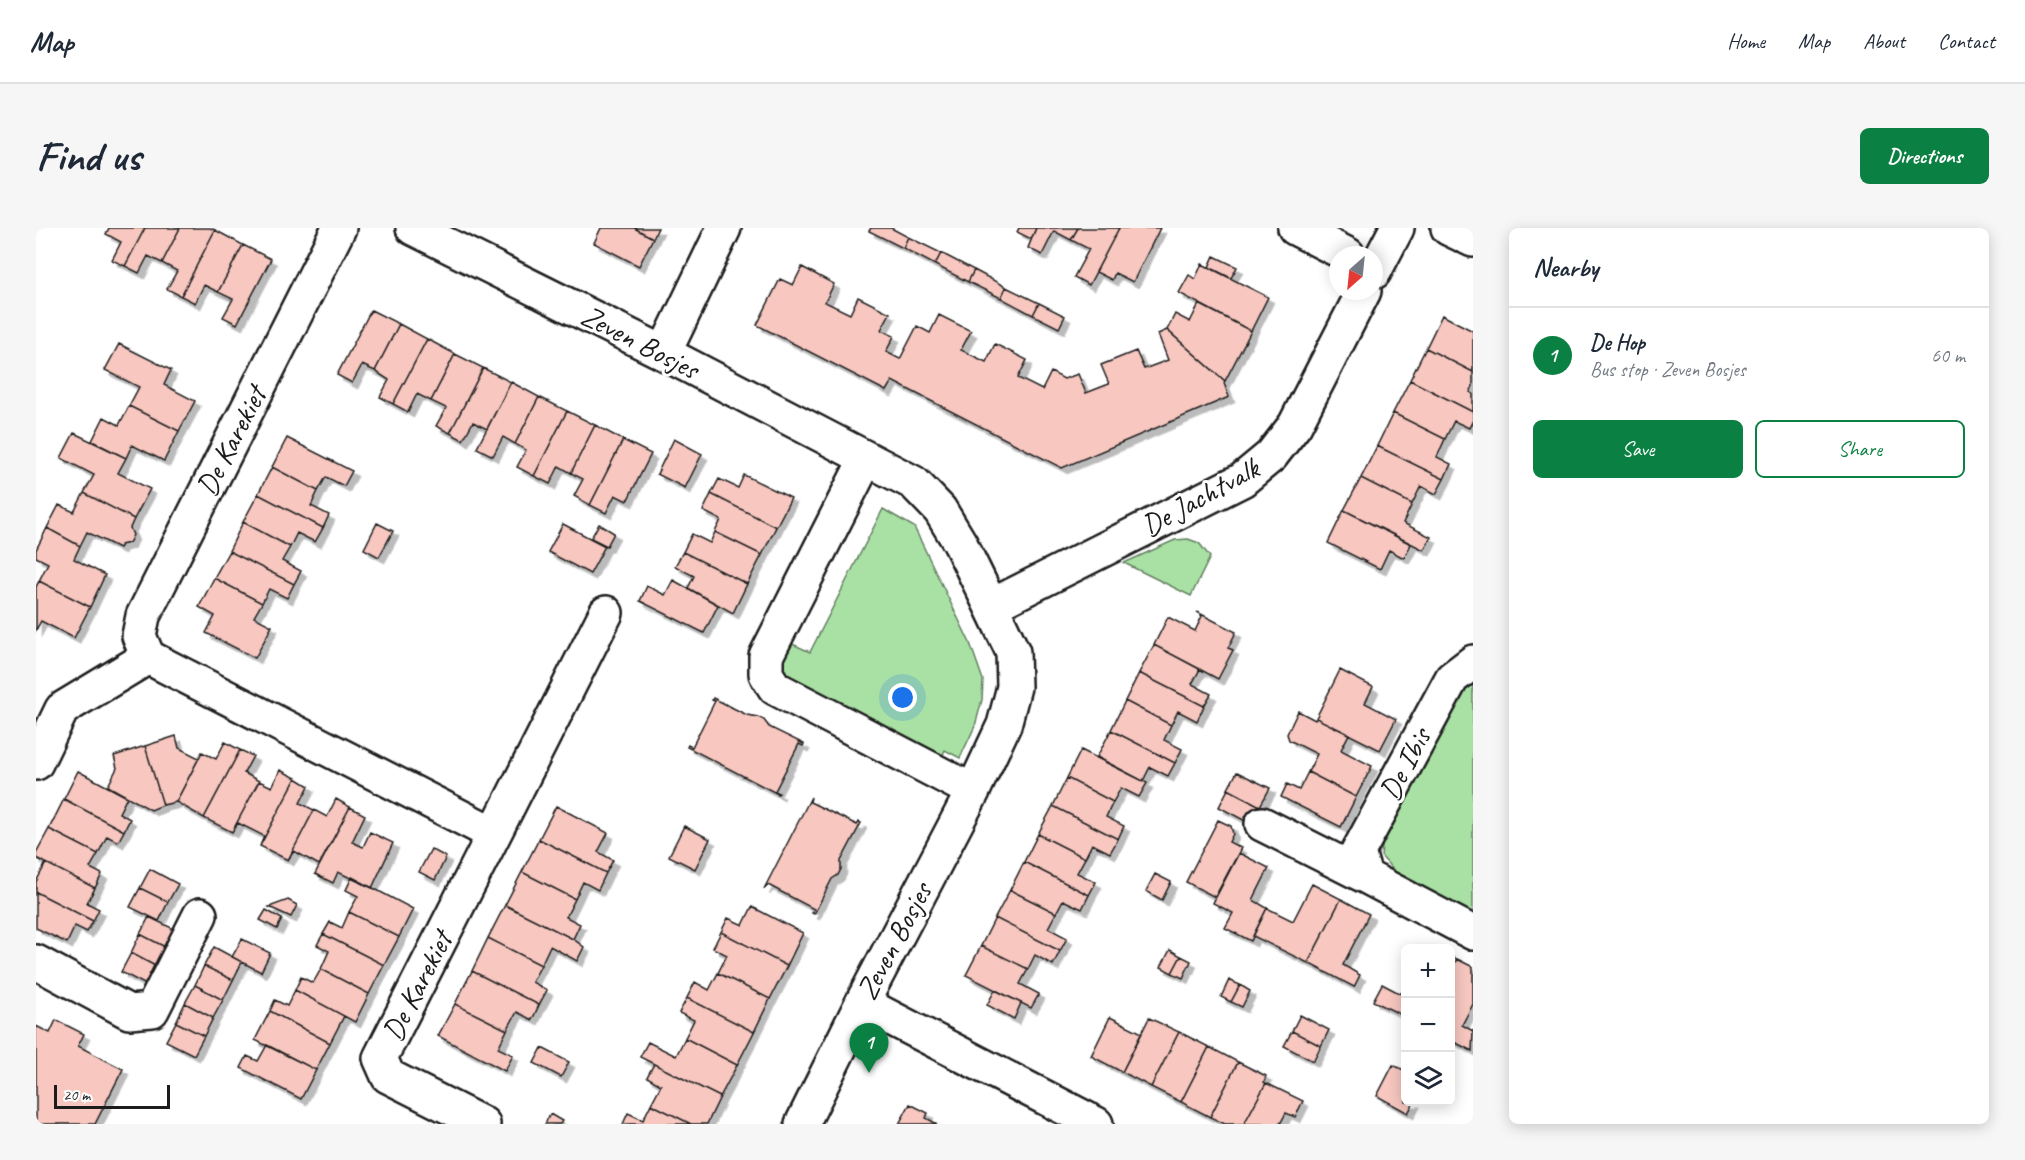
<!DOCTYPE html>
<meta charset="utf-8">
<style>
:root{--surface:#fff;--page:#f6f6f7;--text:#1f2937;--muted:#747a83;--line:#e0e1e3;--accent:#0b8043}
body{margin:0;font-family:Caveat,sans-serif;background:var(--page);color:var(--text)}
.controls{position:absolute;right:18px;bottom:18px;display:grid;overflow:hidden;border-radius:9px;box-shadow:0 3px 15px #0003}
.controls button{width:54px;height:54px;display:grid;place-items:center;padding:0;border:0;border-bottom:2px solid var(--line);background:var(--surface);color:var(--text);font:30px sans-serif}
.compass{position:absolute;left:1293px;top:18px;width:54px;height:54px;border-radius:50%;background:var(--surface);box-shadow:0 3px 15px #0003;rotate:207deg}
.scale{position:absolute;left:18px;bottom:15px;width:116px;box-sizing:border-box;padding-left:6px;border:3px solid #1c1c1c;border-top:0;font-size:16px;line-height:21px;white-space:nowrap;color:#1c1c1c;-webkit-text-stroke:4px #fff;paint-order:stroke}
.you{position:absolute;left:867px;top:470px;width:21px;height:21px;margin:-15px;border:4px solid #fff;border-radius:50%;background:#1a73e8;box-shadow:0 0 0 9px #1a73e833}
.badge{display:grid;place-items:center;width:39px;height:39px;border-radius:50%;background:var(--accent);color:#fff;font-size:20px;font-weight:700}
.pin{position:absolute;translate:-50% -50px;filter:drop-shadow(0 2px 3px #0008)}
.pin::after{content:'';position:absolute;top:32px;width:21px;height:18px;background:inherit;clip-path:polygon(0 0,100% 0,50% 100%)}
.list{margin:0;padding:0;list-style:none}
h2{display:flex;justify-content:space-between;align-items:center;height:78px;margin:0;padding:0 24px;font-size:26px}
h2 small{font-size:20px;font-weight:400;color:var(--muted)}
.list li{display:grid;grid-template-columns:39px 1fr auto;gap:18px;align-items:center;box-sizing:border-box;height:96px;padding:0 24px;border-top:2px solid var(--line)}
.list b{display:block;font-size:22px;white-space:nowrap}
.list p{margin:0;font-size:20px;white-space:nowrap;color:var(--muted)}
.list em{font-size:20px;font-style:normal;color:var(--muted)}
.actions{display:flex;gap:12px;padding:18px 24px}
.actions a{flex:1;padding:14px 0;border:2px solid var(--accent);border-radius:9px;text-align:center;font-size:21px;color:var(--accent)}
.actions .main{background:var(--accent);color:#fff}
.icon{flex:none;width:33px;height:33px;fill:none;stroke:currentColor;stroke-width:2;stroke-linecap:round;stroke-linejoin:round}
.map{position:relative;flex:none;width:1437px;height:896px;overflow:hidden;border-radius:9px}
header{display:flex;align-items:center;gap:36px;box-sizing:border-box;height:84px;padding:0 30px;background:var(--surface);border-bottom:2px solid var(--line)}
header strong{font-size:28px}
nav{display:flex;gap:33px;margin-inline-start:auto;font-size:21px}
.intro{display:flex;align-items:center;justify-content:space-between;box-sizing:border-box;height:144px;padding:0 36px}
h1{margin:0;font-size:42px}
.button{padding:15px 27px;border-radius:9px;background:var(--accent);color:#fff;font-size:21px;font-weight:700}
main{display:flex;gap:36px;padding:0 36px}
aside{flex:1;background:var(--surface);border-radius:9px;box-shadow:0 3px 15px #0003}
.map>svg:first-child{display:block}
</style>
<header>
<strong>Map</strong>
<nav><a>Home</a><a>Map</a><a>About</a><a>Contact</a></nav>
</header>
<div class="intro"><h1>Find us</h1><a class="button">Directions</a></div>
<main>
<div class="map">
<svg width="1437" height="896" viewBox="0 0 1437 896">
<defs>
<filter id="shadow"><feDropShadow dx="5.5" dy="5.5" stdDeviation="0" flood-color="#0004"/></filter>
</defs>
<rect width="100%" height="100%" fill="#fff"/>
<filter id="ink" filterUnits="userSpaceOnUse"><feTurbulence type="fractalNoise" baseFrequency=".0167" numOctaves="2"/><feDisplacementMap in="SourceGraphic" scale="12" xChannelSelector="R" yChannelSelector="G"/><feConvolveMatrix kernelMatrix="1 2 1 2 8 2 1 2 1" color-interpolation-filters="sRGB"/></filter>
<g filter="url(#ink)">
<path fill="#a9e1a5" stroke="#627e60" stroke-width="1.5" d="M 847,281 L 878,299 L 934,415 L 947,452 L 946,472 L 939,498 L 924,530 L 909,522 L 905,531 L 750,449 L 743,432 L 750,413 L 774,424 Z
M 1152,311 L 1163,315 L 1174,329 L 1155,368 L 1088,335 L 1139,312 Z
M 1436,457 L 1437,457 L 1437,685 L 1359,644 L 1345,628 L 1348,604 L 1423,468 Z"/>
<path fill="#f7c7c0" stroke="#1c1c1c" stroke-width="1.5" filter="url(#shadow)" d="M 73,0 L 109,0 L 89,38 L 76,32 L 85,14 L 70,6 Z
M 109,0 L 144,0 L 126,35 L 112,28 L 103,45 L 89,38 Z
M 144,0 L 174,0 L 179,2 L 145,68 L 131,61 L 141,43 L 126,35 Z
M 565,0 L 598,0 L 617,10 L 603,38 L 558,15 Z
M 598,0 L 622,0 L 617,10 Z
M 835,0 L 855,0 L 872,9 L 867,20 L 833,3 Z
M 983,0 L 1000,0 L 995,11 L 981,4 Z
M 1000,0 L 1042,0 L 1035,12 L 1018,3 L 1006,27 L 992,20 Z
M 1042,0 L 1083,0 L 1053,57 L 1038,49 L 1053,21 L 1035,12 Z
M 1083,0 L 1124,0 L 1097,54 L 1079,45 L 1076,52 L 1060,44 Z
M 179,2 L 207,17 L 182,64 L 168,57 L 159,75 L 145,68 Z
M 872,9 L 905,25 L 899,37 L 867,20 Z
M 207,17 L 235,31 L 201,96 L 187,89 L 197,71 L 182,64 Z
M 905,25 L 938,42 L 932,54 L 899,37 Z
M 1178,28 L 1201,39 L 1195,50 L 1173,39 Z
M 1166,36 L 1232,69 L 1215,103 L 1143,65 L 1153,47 L 1159,51 Z
M 766,39 L 798,56 L 789,74 L 814,86 L 822,69 L 854,85 L 845,102 L 858,108 L 850,124 L 864,131 L 881,98 L 894,105 L 903,87 L 935,103 L 925,122 L 950,134 L 959,116 L 991,132 L 982,150 L 1006,162 L 1015,144 L 1028,151 L 1042,146 L 1050,165 L 1073,156 L 1065,137 L 1100,123 L 1108,141 L 1132,132 L 1122,106 L 1131,102 L 1189,153 L 1188,155 L 1193,169 L 1026,240 L 856,153 L 850,163 L 721,97 L 744,51 L 757,57 Z
M 938,42 L 970,59 L 965,70 L 932,54 Z
M 970,59 L 1003,75 L 997,87 L 965,70 Z
M 1003,75 L 1029,88 L 1023,100 L 997,87 Z
M 1163,76 L 1215,103 L 1189,153 L 1131,102 L 1139,86 L 1154,94 Z
M 335,82 L 363,96 L 339,143 L 326,137 L 316,155 L 301,147 Z
M 1406,87 L 1437,103 L 1437,144 L 1390,120 Z
M 363,96 L 391,111 L 357,176 L 344,169 L 353,152 L 339,143 Z
M 391,111 L 419,126 L 395,173 L 381,166 L 372,184 L 357,176 Z
M 83,116 L 135,142 L 128,157 L 159,173 L 143,203 L 93,178 L 103,159 L 69,142 Z
M 1390,120 L 1437,144 L 1437,158 L 1434,164 L 1437,166 L 1437,184 L 1374,152 Z
M 419,126 L 447,140 L 414,205 L 400,198 L 410,180 L 395,173 Z
M 447,140 L 475,154 L 451,201 L 437,194 L 427,212 L 414,205 Z
M 1374,152 L 1437,184 L 1437,192 L 1433,200 L 1418,193 L 1409,211 L 1357,185 Z
M 475,154 L 503,169 L 479,216 L 467,209 L 457,228 L 441,220 Z
M 503,169 L 531,183 L 498,248 L 481,239 L 490,222 L 479,216 Z
M 93,178 L 143,203 L 128,233 L 96,217 L 90,230 L 56,213 L 68,189 L 83,197 Z
M 531,183 L 559,197 L 535,245 L 523,238 L 514,256 L 498,248 Z
M 1357,185 L 1409,211 L 1401,229 L 1415,236 L 1408,251 L 1341,218 Z
M 559,197 L 587,212 L 554,277 L 538,268 L 547,251 L 535,245 Z
M 38,205 L 90,230 L 82,245 L 114,261 L 98,291 L 48,265 L 58,247 L 25,230 Z
M 251,210 L 316,243 L 308,258 L 290,249 L 282,263 L 236,239 Z
M 638,211 L 666,226 L 649,260 L 621,246 Z
M 587,212 L 615,226 L 591,273 L 579,267 L 570,285 L 554,277 Z
M 1341,218 L 1408,251 L 1400,266 L 1385,258 L 1376,276 L 1325,250 Z
M 236,239 L 282,263 L 275,278 L 293,287 L 287,300 L 222,266 Z
M 708,247 L 755,270 L 740,299 L 675,266 L 683,251 L 702,260 Z
M 1325,250 L 1376,276 L 1367,295 L 1395,309 L 1388,322 L 1308,282 Z
M 48,265 L 98,291 L 94,300 L 97,307 L 93,315 L 85,317 L 83,320 L 51,304 L 44,318 L 11,300 L 23,277 L 38,284 Z
M 222,266 L 287,300 L 279,314 L 261,305 L 254,319 L 207,294 Z
M 675,266 L 740,299 L 726,327 L 679,304 L 685,292 L 667,283 Z
M 1308,282 L 1375,316 L 1368,330 L 1353,322 L 1344,341 L 1292,315 Z
M 207,294 L 254,319 L 246,333 L 265,343 L 258,356 L 193,323 Z
M 341,295 L 357,303 L 343,329 L 328,321 Z
M 527,296 L 569,318 L 554,346 L 512,324 Z
M 563,296 L 578,305 L 571,318 L 555,310 Z
M 11,300 L 44,318 L 38,331 L 69,347 L 54,379 L 3,353 L 12,335 L 0,329 L 0,322 Z
M 679,304 L 726,327 L 711,356 L 647,324 L 656,306 L 674,315 Z
M 193,323 L 258,356 L 251,370 L 233,361 L 226,375 L 178,350 Z
M 647,324 L 711,356 L 697,385 L 652,360 L 658,348 L 639,338 Z
M 178,350 L 226,375 L 218,389 L 236,398 L 219,430 L 170,405 L 179,388 L 163,379 Z
M 637,352 L 682,377 L 668,405 L 604,373 L 611,358 L 629,367 Z
M 3,353 L 54,379 L 38,410 L 5,393 L 0,402 L 0,359 Z
M 1161,384 L 1200,404 L 1192,420 L 1197,422 L 1182,451 L 1118,417 L 1132,389 L 1159,403 L 1166,388 Z
M 1118,417 L 1164,441 L 1156,456 L 1175,466 L 1168,478 L 1103,445 Z
M 1304,442 L 1337,459 L 1329,475 L 1360,491 L 1344,522 L 1280,490 Z
M 1103,445 L 1168,478 L 1161,493 L 1142,483 L 1135,497 L 1089,473 Z
M 677,470 L 711,487 L 722,489 L 728,492 L 733,499 L 768,516 L 767,518 L 763,516 L 739,563 L 743,565 L 742,566 L 651,519 L 652,517 L 656,519 L 679,473 L 676,472 Z
M 1089,473 L 1135,497 L 1128,512 L 1146,521 L 1139,535 L 1075,502 Z
M 1262,483 L 1279,492 L 1280,490 L 1313,506 L 1305,522 L 1336,538 L 1320,569 L 1272,544 L 1281,526 L 1253,512 L 1251,506 Z
M 1075,502 L 1139,535 L 1132,548 L 1114,539 L 1107,553 L 1061,529 Z
M 140,508 L 143,520 L 163,530 L 140,574 L 127,577 L 109,518 Z
M 189,514 L 204,522 L 168,590 L 140,574 L 166,524 L 180,531 Z
M 109,518 L 127,577 L 115,582 L 72,558 L 81,540 L 78,528 Z
M 204,522 L 217,528 L 208,545 L 223,553 L 196,604 L 168,590 Z
M 1045,522 L 1111,555 L 1103,569 L 1085,560 L 1077,574 L 1031,550 Z
M 244,542 L 260,550 L 224,618 L 228,608 L 202,595 L 196,604 L 223,553 L 236,559 Z
M 42,543 L 91,569 L 83,585 L 94,591 L 88,603 L 28,571 Z
M 1201,544 L 1234,560 L 1224,578 L 1192,561 Z
M 1272,544 L 1320,569 L 1305,599 L 1245,569 L 1251,556 L 1263,562 Z
M 260,550 L 273,558 L 264,575 L 278,582 L 252,632 L 224,618 Z
M 1031,550 L 1077,574 L 1070,589 L 1088,598 L 1082,611 L 1017,578 Z
M 1192,561 L 1224,578 L 1215,596 L 1183,579 Z
M 775,569 L 774,574 L 821,597 L 823,594 L 825,595 L 805,633 L 805,641 L 802,647 L 796,651 L 778,686 L 776,685 L 778,681 L 732,657 L 728,661 Z
M 28,571 L 88,603 L 82,614 L 71,608 L 62,626 L 13,601 Z
M 300,571 L 314,579 L 283,637 L 258,623 L 252,632 L 278,582 L 291,589 Z
M 520,578 L 572,605 L 562,624 L 577,632 L 570,645 L 503,611 Z
M 1017,578 L 1082,611 L 1074,625 L 1056,616 L 1049,630 L 1002,606 Z
M 314,579 L 329,587 L 316,614 L 327,619 L 334,604 L 357,615 L 336,660 L 302,644 L 297,655 L 279,646 Z
M 1182,592 L 1195,598 L 1197,606 L 1193,614 L 1205,620 L 1179,669 L 1150,654 Z
M 648,598 L 674,611 L 659,641 L 633,628 Z
M 13,601 L 62,626 L 54,640 L 66,646 L 59,660 L 0,630 L 0,625 Z
M 1002,606 L 1049,630 L 1041,645 L 1060,654 L 1053,667 L 988,634 Z
M 503,611 L 570,645 L 562,662 L 547,654 L 539,671 L 486,644 Z
M 395,621 L 410,629 L 399,652 L 383,644 Z
M 1203,625 L 1233,640 L 1217,672 L 1231,680 L 1215,713 L 1189,700 L 1197,685 L 1177,675 Z
M 988,634 L 1053,667 L 1046,681 L 1027,672 L 1020,685 L 974,662 Z
M 10,635 L 59,660 L 51,675 L 63,681 L 57,693 L 0,664 L 0,654 Z
M 114,641 L 142,656 L 132,674 L 104,660 Z
M 486,644 L 539,671 L 530,689 L 544,696 L 537,711 L 469,677 Z
M 1119,646 L 1135,654 L 1126,672 L 1110,663 Z
M 316,649 L 377,681 L 363,709 L 313,684 L 322,668 L 310,662 Z
M 1276,656 L 1305,671 L 1272,735 L 1217,708 L 1231,680 L 1257,693 Z
M 104,660 L 132,674 L 123,693 L 94,679 Z
M 974,662 L 1020,685 L 1012,700 L 1031,710 L 1024,723 L 959,690 Z
M 0,664 L 57,693 L 51,704 L 39,698 L 31,715 L 0,700 Z
M 1305,671 L 1333,686 L 1307,737 L 1324,747 L 1318,759 L 1272,735 Z
M 252,672 L 261,677 L 255,689 L 233,679 Z
M 469,677 L 537,711 L 548,719 L 541,733 L 514,718 L 505,737 L 452,710 Z
M 716,679 L 767,705 L 751,738 L 685,704 L 692,690 L 707,697 Z
M 230,682 L 246,691 L 241,701 L 224,692 Z
M 313,684 L 363,709 L 348,737 L 287,706 L 294,694 L 306,700 Z
M 113,689 L 142,703 L 133,721 L 104,706 Z
M 959,690 L 1024,723 L 1017,737 L 999,727 L 992,741 L 945,718 Z
M 685,704 L 751,738 L 734,771 L 682,745 L 691,727 L 677,720 Z
M 104,706 L 133,721 L 123,740 L 95,725 Z
M 287,706 L 348,737 L 333,766 L 285,741 L 293,723 L 281,717 Z
M 452,710 L 505,737 L 496,754 L 511,762 L 503,777 L 436,743 Z
M 206,711 L 234,725 L 225,744 L 196,729 Z
M 945,718 L 992,741 L 984,756 L 1003,766 L 995,780 L 930,747 Z
M 178,719 L 206,734 L 197,752 L 168,738 Z
M 1134,722 L 1145,728 L 1136,745 L 1125,739 Z
M 95,725 L 123,740 L 114,759 L 85,744 Z
M 1145,728 L 1155,733 L 1147,750 L 1136,745 Z
M 1414,728 L 1421,731 L 1414,744 Z
M 1421,731 L 1437,739 L 1437,776 L 1426,797 L 1437,803 L 1436,823 L 1414,812 L 1414,744 Z
M 168,738 L 197,752 L 187,772 L 159,757 Z
M 285,741 L 333,766 L 319,794 L 259,762 L 265,749 L 277,755 Z
M 436,743 L 503,777 L 496,792 L 481,784 L 471,802 L 419,776 Z
M 682,745 L 734,771 L 718,804 L 651,770 L 659,754 L 673,762 Z
M 1193,752 L 1204,757 L 1195,774 L 1185,769 Z
M 1346,756 L 1365,766 L 1370,757 L 1370,789 L 1337,773 Z
M 159,757 L 187,772 L 177,790 L 149,775 Z
M 1204,757 L 1214,763 L 1206,779 L 1195,774 Z
M 259,762 L 308,788 L 294,815 L 234,783 L 239,772 L 251,778 Z
M 959,762 L 985,775 L 978,791 L 951,777 Z
M 651,770 L 718,804 L 701,837 L 649,810 L 658,792 L 643,785 Z
M 149,775 L 177,790 L 168,808 L 140,794 Z
M 419,776 L 471,802 L 462,820 L 477,827 L 469,843 L 402,808 Z
M 234,783 L 294,815 L 280,842 L 219,812 Z
M 1264,787 L 1293,802 L 1285,818 L 1256,803 Z
M 1074,789 L 1106,805 L 1086,844 L 1055,828 Z
M 1113,790 L 1143,804 L 1115,859 L 1086,844 Z
M 20,792 L 48,806 L 42,818 L 87,841 L 59,896 L 0,896 L 0,798 L 14,805 Z
M 140,794 L 168,808 L 158,827 L 130,813 Z
M 1256,803 L 1285,818 L 1277,833 L 1248,818 Z
M 1143,804 L 1173,819 L 1145,874 L 1115,859 Z
M 649,810 L 701,837 L 684,869 L 604,829 L 612,814 L 640,828 Z
M 231,817 L 280,842 L 265,871 L 205,840 L 211,828 L 222,833 Z
M 1173,819 L 1202,834 L 1174,889 L 1145,874 Z
M 506,820 L 533,834 L 525,849 L 498,835 Z
M 1202,834 L 1230,848 L 1228,854 L 1230,855 L 1208,896 L 1189,896 L 1174,889 Z
M 618,836 L 684,869 L 671,896 L 655,896 L 615,876 L 625,857 L 611,849 Z
M 1357,837 L 1370,843 L 1370,874 L 1378,874 L 1372,885 L 1341,868 Z
M 1230,855 L 1267,873 L 1259,889 L 1250,885 L 1244,896 L 1208,896 Z
M 615,876 L 655,896 L 587,896 L 592,885 L 607,892 Z
M 874,876 L 892,885 L 890,890 L 901,896 L 863,896 Z
M 514,886 L 526,893 L 524,896 L 509,896 Z"/>
<g fill="none" stroke-linecap="round" stroke-linejoin="round">
<defs>
<path id="minor" d="M 303,0 L 107,388 L 103,408 L 112,429 L 458,606 L 344,830 L 352,848 L 447,896
M 377,0 L 628,125 L 878,255 L 904,282 L 924,315 L 955,378 L 977,424 L 978,459 L 968,497 L 937,563 L 826,775 L 766,896
M 1259,0 L 1312,27
M 1412,0 L 1437,12
M 1338,44 L 1361,0
M 628,125 L 688,0
M 830,231 L 730,428 L 730,446 L 739,460 L 937,563
M 955,378 L 1206,252 L 1235,228 L 1259,197 L 1328,63
M 1437,434 L 1416,450 L 1322,624 L 1329,648 L 1437,705
M 0,535 L 26,481 L 112,429
M 1226,596 L 1329,648
M 458,606 L 570,385
M 0,734 L 93,784 L 116,782 L 164,687
M 826,775 L 1060,896"/>
</defs>
<use href="#minor" stroke="#1c1c1c" stroke-width="38"/>
<use href="#minor" stroke="#fff" stroke-width="33"/>
</g>
</g>
<g text-anchor="middle" dominant-baseline="central" stroke-width="6" stroke-linejoin="round" paint-order="stroke">
<g font-size="30" fill="#1c1c1c" stroke="#fff">
<text transform="translate(604 114) rotate(27)">Zeven Bosjes</text>
<text transform="translate(195 213) rotate(-63)">De Karekiet</text>
<text transform="translate(1164 269) rotate(-29)">De Jachtvalk</text>
<text transform="translate(1369 536) rotate(-62)">De Ibis</text>
<text transform="translate(858 713) rotate(-62)">Zeven Bosjes</text>
<text transform="translate(381 758) rotate(-63)">De Karekiet</text>
</g>
</g>
</svg>
<div class="controls">
<button>+</button>
<button>−</button>
<button><svg class="icon" aria-label="layers" viewBox="0 0 24 24"><path d="M12 4l9 5-9 5-9-5zM3 14l9 5 9-5"/></svg></button>
</div>
<svg class="compass" viewBox="-18 -18 36 36"><path d="M0-13l5 13h-10z" fill="#e53935"/><path d="M0 13l5-13h-10z" fill="#747a83"/></svg>
<div class="scale">20 m</div>
<div class="you"></div>
<div class="pin badge" style="left:833px;top:845px">1</div>
</div>
<aside>
<h2>Nearby<small></small></h2>
<ul class="list">
<li><span class="badge">1</span><div><b>De Hop</b><p>Bus stop · Zeven Bosjes</p></div><em>60 m</em></li>
</ul>
<div class="actions"><a class="main">Save</a><a>Share</a></div>
</aside>
</main>
